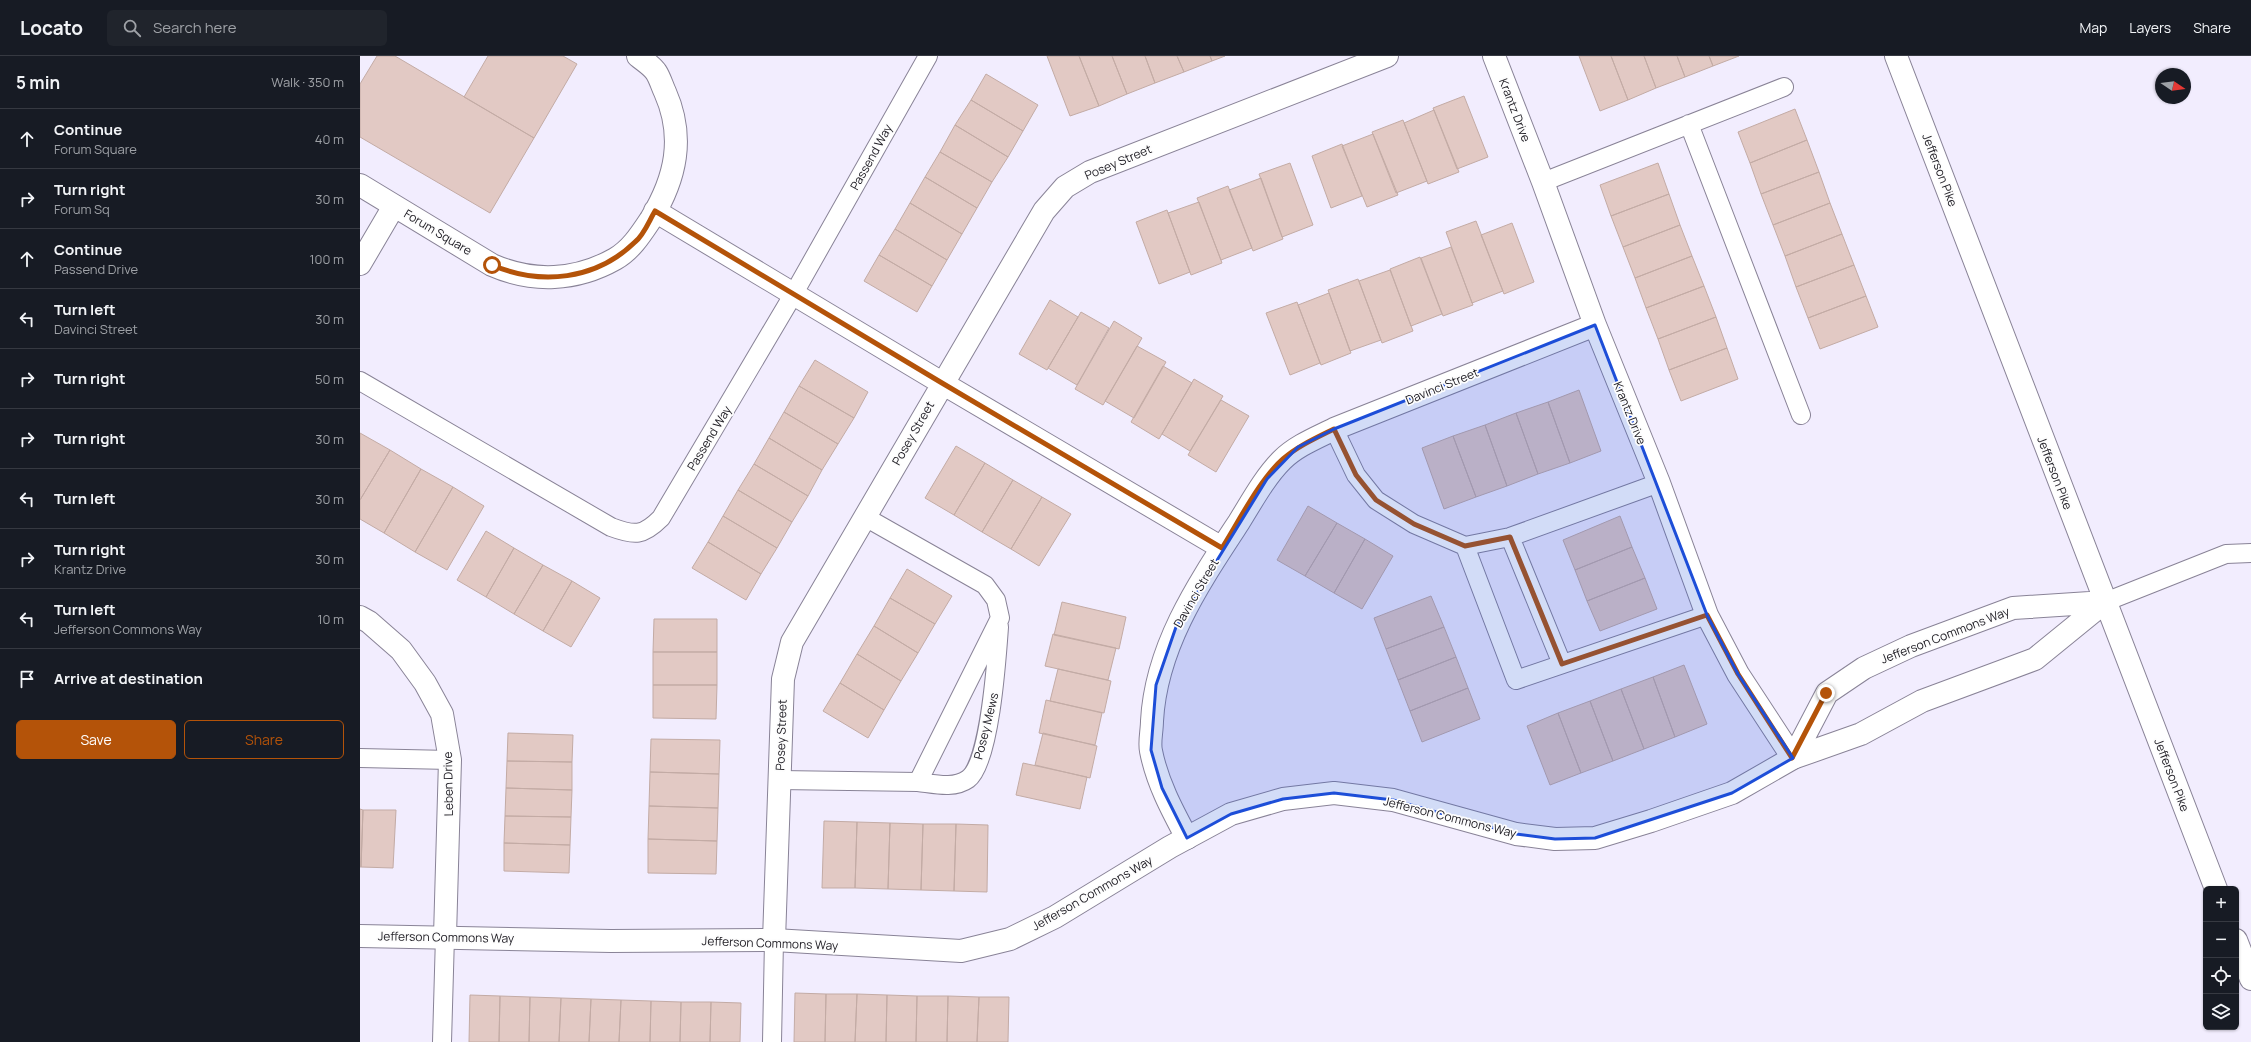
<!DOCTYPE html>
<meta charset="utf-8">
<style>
:root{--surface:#171b24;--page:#20242c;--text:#f1f3f6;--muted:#9ea1a6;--line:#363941;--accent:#b45309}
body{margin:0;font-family:Manrope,sans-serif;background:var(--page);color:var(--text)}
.controls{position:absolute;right:12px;bottom:12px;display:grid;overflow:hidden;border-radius:6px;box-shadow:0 1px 3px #0004}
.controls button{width:36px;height:36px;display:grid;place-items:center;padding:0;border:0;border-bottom:1px solid var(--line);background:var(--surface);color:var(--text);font:20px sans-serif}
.compass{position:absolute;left:1795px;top:12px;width:36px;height:36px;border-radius:50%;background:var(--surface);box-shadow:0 1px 3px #0004;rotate:103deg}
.stop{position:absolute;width:12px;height:12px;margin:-9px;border:3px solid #b45309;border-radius:50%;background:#fff}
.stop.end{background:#b45309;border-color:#fff;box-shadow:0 1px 4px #0008}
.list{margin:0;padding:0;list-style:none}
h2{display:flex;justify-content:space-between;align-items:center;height:52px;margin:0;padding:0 16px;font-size:17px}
h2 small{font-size:13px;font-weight:400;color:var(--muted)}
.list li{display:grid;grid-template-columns:26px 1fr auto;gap:12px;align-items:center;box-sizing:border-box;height:60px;padding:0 16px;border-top:1px solid var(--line)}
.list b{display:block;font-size:15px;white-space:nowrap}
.list p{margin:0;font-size:13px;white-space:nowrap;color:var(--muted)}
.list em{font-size:13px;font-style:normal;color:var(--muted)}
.actions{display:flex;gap:8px;padding:12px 16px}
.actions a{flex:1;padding:9px 0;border:1px solid var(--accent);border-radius:6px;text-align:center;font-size:14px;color:var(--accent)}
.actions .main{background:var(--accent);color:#fff}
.icon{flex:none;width:22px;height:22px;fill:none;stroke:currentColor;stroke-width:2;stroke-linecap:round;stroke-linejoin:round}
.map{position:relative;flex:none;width:1891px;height:986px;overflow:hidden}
header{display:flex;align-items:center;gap:24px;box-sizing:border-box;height:56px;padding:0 20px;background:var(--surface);border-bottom:1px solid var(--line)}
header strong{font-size:19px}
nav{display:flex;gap:22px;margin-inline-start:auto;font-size:14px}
.search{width:280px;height:36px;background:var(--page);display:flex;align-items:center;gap:10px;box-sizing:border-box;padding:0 14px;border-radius:6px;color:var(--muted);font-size:15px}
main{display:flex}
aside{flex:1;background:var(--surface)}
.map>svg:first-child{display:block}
</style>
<header>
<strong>Locato</strong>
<div class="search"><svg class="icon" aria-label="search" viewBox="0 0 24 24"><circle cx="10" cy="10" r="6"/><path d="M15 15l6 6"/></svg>Search here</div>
<nav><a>Map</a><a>Layers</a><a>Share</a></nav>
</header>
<main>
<aside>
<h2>5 min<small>Walk · 350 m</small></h2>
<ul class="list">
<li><svg class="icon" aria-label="ahead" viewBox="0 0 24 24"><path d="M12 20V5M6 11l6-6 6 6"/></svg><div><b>Continue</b><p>Forum Square</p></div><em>40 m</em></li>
<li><svg class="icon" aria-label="right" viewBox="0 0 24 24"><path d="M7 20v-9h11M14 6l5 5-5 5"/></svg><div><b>Turn right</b><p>Forum Sq</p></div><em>30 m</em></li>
<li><svg class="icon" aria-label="ahead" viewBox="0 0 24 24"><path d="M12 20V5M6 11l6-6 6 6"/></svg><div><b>Continue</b><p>Passend Drive</p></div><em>100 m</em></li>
<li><svg class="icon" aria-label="left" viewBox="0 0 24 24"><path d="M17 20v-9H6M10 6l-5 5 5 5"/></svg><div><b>Turn left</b><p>Davinci Street</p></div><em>30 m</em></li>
<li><svg class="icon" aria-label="right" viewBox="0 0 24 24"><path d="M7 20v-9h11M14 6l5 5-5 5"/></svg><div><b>Turn right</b></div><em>50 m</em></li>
<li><svg class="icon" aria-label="right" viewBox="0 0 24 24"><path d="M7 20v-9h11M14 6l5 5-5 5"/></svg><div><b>Turn right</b></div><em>30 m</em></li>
<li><svg class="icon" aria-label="left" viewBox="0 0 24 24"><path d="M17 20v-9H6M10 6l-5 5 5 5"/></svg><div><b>Turn left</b></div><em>30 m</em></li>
<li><svg class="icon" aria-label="right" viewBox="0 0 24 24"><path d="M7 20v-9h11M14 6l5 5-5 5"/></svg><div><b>Turn right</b><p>Krantz Drive</p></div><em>30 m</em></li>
<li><svg class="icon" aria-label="left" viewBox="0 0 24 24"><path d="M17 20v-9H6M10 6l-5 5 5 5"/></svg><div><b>Turn left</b><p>Jefferson Commons Way</p></div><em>10 m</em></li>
<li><svg class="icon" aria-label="arrive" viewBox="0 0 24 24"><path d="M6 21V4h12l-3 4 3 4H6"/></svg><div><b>Arrive at destination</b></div></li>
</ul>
<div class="actions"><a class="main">Save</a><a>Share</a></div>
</aside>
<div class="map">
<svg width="1891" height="986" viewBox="0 0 1891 986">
<rect width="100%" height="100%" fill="#f2edfe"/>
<path fill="#e2c9c4" stroke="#c3aba5" d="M 17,0 L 35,0 L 174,82 L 130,157 L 0,81 L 0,28 Z
M 128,0 L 203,0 L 217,8 L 174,82 L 104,41 Z
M 687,0 L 719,0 L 739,50 L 710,60 Z
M 719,0 L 752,0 L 767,38 L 739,50 Z
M 752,0 L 785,0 L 795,27 L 767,38 Z
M 785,0 L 817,0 L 824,16 L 795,27 Z
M 817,0 L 850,0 L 852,5 L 824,16 Z
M 850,0 L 865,0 L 852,5 Z
M 1219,0 L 1251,0 L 1268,44 L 1240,55 Z
M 1251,0 L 1284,0 L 1296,32 L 1268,44 Z
M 1284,0 L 1317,0 L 1325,21 L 1296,32 Z
M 1317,0 L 1349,0 L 1353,10 L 1325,21 Z
M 1349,0 L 1379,0 L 1353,10 Z
M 626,18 L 678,49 L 663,75 L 611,44 Z
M 1104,40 L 1128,101 L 1097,113 L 1073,52 Z
M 611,44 L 663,75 L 648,101 L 595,69 Z
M 1435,53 L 1447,84 L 1390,107 L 1378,76 Z
M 1074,54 L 1099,116 L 1068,128 L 1044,67 Z
M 1043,64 L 1067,125 L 1036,137 L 1012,76 Z
M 595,69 L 648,101 L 632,126 L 580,96 Z
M 1013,78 L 1038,139 L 1007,151 L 982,90 Z
M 1447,84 L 1459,116 L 1401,138 L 1390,107 Z
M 982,88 L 1002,140 L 971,152 L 952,100 Z
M 580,96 L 632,126 L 617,152 L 565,121 Z
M 930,107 L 953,169 L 922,181 L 899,118 Z
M 1298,107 L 1309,138 L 1251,160 L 1240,129 Z
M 1459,116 L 1470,147 L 1413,169 L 1401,138 Z
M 565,121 L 617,152 L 602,178 L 550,147 Z
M 901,122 L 923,183 L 893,195 L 869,134 Z
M 868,130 L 892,192 L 861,204 L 837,142 Z
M 1309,138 L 1320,169 L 1263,191 L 1251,160 Z
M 839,146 L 862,207 L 831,219 L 808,157 Z
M 550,147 L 602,178 L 587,204 L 535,173 Z
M 1470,147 L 1482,178 L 1425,200 L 1413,169 Z
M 807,154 L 830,216 L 799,228 L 776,166 Z
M 1116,165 L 1143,235 L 1112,247 L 1086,176 Z
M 1152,167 L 1174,226 L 1144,238 L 1121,179 Z
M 1320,169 L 1332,200 L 1275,222 L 1263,191 Z
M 535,173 L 587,204 L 572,230 L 519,199 Z
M 1482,178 L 1494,209 L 1436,231 L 1425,200 Z
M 1091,191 L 1113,249 L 1083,260 L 1061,202 Z
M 519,199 L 572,230 L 557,256 L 504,225 Z
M 1332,200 L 1344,230 L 1286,252 L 1275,222 Z
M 1060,201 L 1082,258 L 1051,270 L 1030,213 Z
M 1494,209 L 1506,240 L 1448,262 L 1436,231 Z
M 1030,214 L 1053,275 L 1022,287 L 999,225 Z
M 998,223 L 1021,284 L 990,295 L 968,234 Z
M 1344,230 L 1356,261 L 1298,283 L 1286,252 Z
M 969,237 L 991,297 L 961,309 L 938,249 Z
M 1506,240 L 1518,271 L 1460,293 L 1448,262 Z
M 690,244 L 718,261 L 687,314 L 659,298 Z
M 937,246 L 960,307 L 930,319 L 906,257 Z
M 721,256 L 749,272 L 717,329 L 688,312 Z
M 1356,261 L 1367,292 L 1309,314 L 1298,283 Z
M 754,265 L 782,282 L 743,349 L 715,333 Z
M 777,290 L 806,306 L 774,362 L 745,345 Z
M 1367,292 L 1378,323 L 1321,345 L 1309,314 Z
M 455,304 L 508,336 L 494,362 L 439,330 Z
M 803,310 L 832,327 L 799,383 L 771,366 Z
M 834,323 L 863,340 L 830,395 L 802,378 Z
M 439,330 L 494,362 L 478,388 L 424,356 Z
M 1219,334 L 1241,395 L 1210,407 L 1188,346 Z
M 861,344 L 889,360 L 856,416 L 828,399 Z
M 1188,346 L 1210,407 L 1178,418 L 1156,357 Z
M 424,356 L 478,388 L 462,414 L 409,382 Z
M 1156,357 L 1178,418 L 1147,430 L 1125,369 Z
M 1125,369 L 1147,430 L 1116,441 L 1093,380 Z
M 0,377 L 30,394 L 0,444 Z
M 1093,380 L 1116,441 L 1084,453 L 1062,392 Z
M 409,382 L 462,414 L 448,440 L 394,408 Z
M 596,390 L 625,407 L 594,459 L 565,442 Z
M 30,394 L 61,413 L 24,477 L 0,463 L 0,444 Z
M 625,407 L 653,424 L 622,476 L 594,459 Z
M 394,408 L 448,440 L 432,466 L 378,434 Z
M 61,413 L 93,431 L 55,496 L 24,477 Z
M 653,424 L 682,441 L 651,493 L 622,476 Z
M 93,431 L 124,450 L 87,514 L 55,496 Z
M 378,434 L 432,466 L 417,492 L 363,460 Z
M 682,441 L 711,458 L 679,510 L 651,493 Z
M 948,450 L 977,467 L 945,520 L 917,504 Z
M 363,460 L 417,492 L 401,518 L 348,486 Z
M 1260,460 L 1272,491 L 1215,514 L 1203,484 Z
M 977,467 L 1005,483 L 974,537 L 945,520 Z
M 126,475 L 154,492 L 126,541 L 97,524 Z
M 1005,483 L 1033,500 L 1002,553 L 974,537 Z
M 348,486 L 401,518 L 386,544 L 332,512 Z
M 1272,491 L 1285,522 L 1227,545 L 1215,514 Z
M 154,492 L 183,509 L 154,558 L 126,541 Z
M 183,509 L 212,525 L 183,575 L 154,558 Z
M 547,513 L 592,540 L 575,568 L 530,542 Z
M 1285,522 L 1297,553 L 1240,575 L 1227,545 Z
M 212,525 L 240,542 L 211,591 L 183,575 Z
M 1071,540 L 1084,571 L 1026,593 L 1014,562 Z
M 530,542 L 575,568 L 558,597 L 514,570 Z
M 702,546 L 766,561 L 759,593 L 694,579 Z
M 294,563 L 357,563 L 357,596 L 293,596 Z
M 514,570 L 558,597 L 541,625 L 497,598 Z
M 1084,571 L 1096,601 L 1038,624 L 1026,593 Z
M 693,578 L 756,592 L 748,624 L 685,610 Z
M 293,596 L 357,596 L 357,629 L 293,629 Z
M 497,598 L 541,625 L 524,654 L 480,627 Z
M 1096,601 L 1108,632 L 1050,655 L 1038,624 Z
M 1324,609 L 1347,668 L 1315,681 L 1293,621 Z
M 698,613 L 751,625 L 744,657 L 690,645 Z
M 1293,621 L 1315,681 L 1284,693 L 1261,633 Z
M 480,627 L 524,654 L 508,682 L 463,655 Z
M 293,629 L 357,629 L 356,663 L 293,662 Z
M 1108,632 L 1120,663 L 1062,686 L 1050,655 Z
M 1261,633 L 1284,693 L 1253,705 L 1230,645 Z
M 686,644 L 742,657 L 735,689 L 679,677 Z
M 1230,645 L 1253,705 L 1221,717 L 1198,657 Z
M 1198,657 L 1221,717 L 1190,729 L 1167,670 Z
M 148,677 L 213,679 L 212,706 L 147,705 Z
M 683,677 L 737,690 L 730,722 L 675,709 Z
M 291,683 L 360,684 L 359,718 L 290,716 Z
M 147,705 L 212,706 L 212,734 L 146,732 Z
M 663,707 L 727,721 L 720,753 L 656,739 Z
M 290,716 L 359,718 L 358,752 L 289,750 Z
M 146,732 L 212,734 L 211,761 L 145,760 Z
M 289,750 L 358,752 L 357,785 L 288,783 Z
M 0,753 L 3,754 L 1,811 L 0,811 Z
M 3,754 L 36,754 L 33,812 L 1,811 Z
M 145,760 L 211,761 L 210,789 L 144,787 Z
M 464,765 L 497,766 L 495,832 L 462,832 Z
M 497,766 L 530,767 L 528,833 L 495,832 Z
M 530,767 L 563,768 L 561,834 L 528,833 Z
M 563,768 L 596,768 L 594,835 L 561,834 Z
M 596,768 L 628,769 L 627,836 L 594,835 Z
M 288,783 L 357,785 L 356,818 L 288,817 Z
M 144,787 L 210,789 L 209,817 L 144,815 Z
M 435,937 L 466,938 L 465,986 L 434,986 Z
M 466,938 L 497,938 L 495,986 L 465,986 Z
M 497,938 L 527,939 L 526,986 L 495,986 Z
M 110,939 L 140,940 L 139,986 L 109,986 Z
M 527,939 L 557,940 L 556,986 L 526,986 Z
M 140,940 L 170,941 L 169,986 L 139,986 Z
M 557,940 L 588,940 L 587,986 L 556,986 Z
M 588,940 L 619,941 L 617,986 L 587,986 Z
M 170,941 L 201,942 L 199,986 L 169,986 Z
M 619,941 L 649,941 L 648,986 L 617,986 Z
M 201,942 L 231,943 L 229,986 L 199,986 Z
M 231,943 L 261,944 L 259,986 L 229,986 Z
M 261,944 L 291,945 L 290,986 L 259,986 Z
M 291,945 L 321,946 L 320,986 L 290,986 Z
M 321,946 L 351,946 L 350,986 L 320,986 Z
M 351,946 L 381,947 L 380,986 L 350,986 Z"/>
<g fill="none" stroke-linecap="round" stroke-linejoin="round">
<defs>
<path id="lane" d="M 1329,68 L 1441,359
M 1183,126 L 1424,31
M 0,325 L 251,471 C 275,480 283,480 301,462 L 433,239 L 568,0
M 974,373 L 996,419 L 1016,444 L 1054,468 L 1105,490 L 1150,481 L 1299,427
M 1150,481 L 1202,608
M 1105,490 L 1156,624 L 1347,559
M 1745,546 L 1866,498 L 1891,497
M 0,702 L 90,704
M 420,724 L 558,726 L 640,562 L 636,544 L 625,529 L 505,461
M 558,726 C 575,728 594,733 608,723 C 630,707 637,599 639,571
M 82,986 L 85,880
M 412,986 L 414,884"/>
<path id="street" d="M 1134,0 L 1183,126 L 1235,269 L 1299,427 L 1347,559 L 1378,618 L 1433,702
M 0,129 L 132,209 C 173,227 216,225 255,203 C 271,194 281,178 291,163 C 316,122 325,81 305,36 C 302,30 300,22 296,16 C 292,10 284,5 278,0
M 295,155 L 582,327 L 862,492
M 0,208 L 34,150
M 0,561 L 9,566 L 41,594 L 65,627 L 82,658 L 90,704 L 85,880
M 827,782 C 812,754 797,726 791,695 C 789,686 792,675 792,665 C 796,590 839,527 879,466 C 892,445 905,421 922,404 C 936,390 956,382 974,373 L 1235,269
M 414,884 L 423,623 L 432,586 L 684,155 L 705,131 L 730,116 L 1027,0"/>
<path id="secondary" d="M 1536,0 L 1856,833
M 1433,702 L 1467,637 L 1504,612 L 1551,590 L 1653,552 L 1745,546
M 0,880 L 251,885 L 414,884 L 601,895 L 650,883 L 695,861 L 810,791 L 871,758 L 923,743 L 974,737 L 1033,744 L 1156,778 L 1195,783 L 1235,782 L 1291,765 L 1372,737 L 1433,702 L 1501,678 L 1562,645 L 1675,603 L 1745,546
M 1876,884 L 1891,923"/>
</defs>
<use href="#lane" stroke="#898397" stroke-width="20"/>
<use href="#street" stroke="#898397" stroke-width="24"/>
<use href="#secondary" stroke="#898397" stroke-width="24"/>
<use href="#lane" stroke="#fff" stroke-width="18"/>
<use href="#street" stroke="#fff" stroke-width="22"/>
<use href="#secondary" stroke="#fff" stroke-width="22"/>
</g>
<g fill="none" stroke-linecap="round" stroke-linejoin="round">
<path stroke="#b45309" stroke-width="5" d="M 132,209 C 181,230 236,224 275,186 C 284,179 289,165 295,155 L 582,327 L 862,492 C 879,465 900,423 923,403 C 938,390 956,382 974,373 L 996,419 L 1016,444 L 1054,468 L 1105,490 L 1150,481 L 1202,608 L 1347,559 L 1378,618 L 1432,702 L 1466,637"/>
</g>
<path fill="#1d4ed8" fill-opacity="0.2" stroke="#1d4ed8" stroke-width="3" stroke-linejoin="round" d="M 1235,269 L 1347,559 L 1378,618 L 1433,702 L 1372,737 L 1235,782 L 1195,783 L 1156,778 L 1033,744 L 974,737 L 923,743 L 871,758 L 827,782 L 802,732 L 791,694 L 796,629 L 816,571 L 907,423 L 938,391 L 974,373 Z"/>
<g text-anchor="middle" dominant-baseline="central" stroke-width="3.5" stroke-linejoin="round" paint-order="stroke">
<g font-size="12" fill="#222027" stroke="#fdfdfd">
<text transform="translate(1155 54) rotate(69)">Krantz Drive</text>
<text transform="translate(511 101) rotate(-61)">Passend Way</text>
<text transform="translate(758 106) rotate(-23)">Posey Street</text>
<text transform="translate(1580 114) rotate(69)">Jefferson Pike</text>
<text transform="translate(78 176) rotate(31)">Forum Square</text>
<text transform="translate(1082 330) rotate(-22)">Davinci Street</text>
<text transform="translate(1270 357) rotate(68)">Krantz Drive</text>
<text transform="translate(553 377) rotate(-60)">Posey Street</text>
<text transform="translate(349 382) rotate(-59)">Passend Way</text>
<text transform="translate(1695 417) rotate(69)">Jefferson Pike</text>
<text transform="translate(836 537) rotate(-60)">Davinci Street</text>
<text transform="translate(1585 579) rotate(-21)">Jefferson Commons Way</text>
<text transform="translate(626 670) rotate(-76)">Posey Mews</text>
<text transform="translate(421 679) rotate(-88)">Posey Street</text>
<text transform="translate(1812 719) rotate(69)">Jefferson Pike</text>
<text transform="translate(88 728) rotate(-91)">Leben Drive</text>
<text transform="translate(1090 761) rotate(14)">Jefferson Commons Way</text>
<text transform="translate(732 837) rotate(-30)">Jefferson Commons Way</text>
<text transform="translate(86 881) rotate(1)">Jefferson Commons Way</text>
<text transform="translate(410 887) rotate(2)">Jefferson Commons Way</text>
</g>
</g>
</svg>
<div class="controls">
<button>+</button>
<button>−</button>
<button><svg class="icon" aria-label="locate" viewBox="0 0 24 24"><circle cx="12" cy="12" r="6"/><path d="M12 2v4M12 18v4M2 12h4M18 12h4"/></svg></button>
<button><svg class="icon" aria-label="layers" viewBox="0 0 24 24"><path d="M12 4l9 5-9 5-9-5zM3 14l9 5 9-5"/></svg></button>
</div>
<svg class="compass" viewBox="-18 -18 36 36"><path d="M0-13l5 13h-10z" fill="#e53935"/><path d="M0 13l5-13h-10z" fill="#9ea1a6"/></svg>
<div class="stop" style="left:132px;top:209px"></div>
<div class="stop end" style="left:1466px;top:637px"></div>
</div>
</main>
